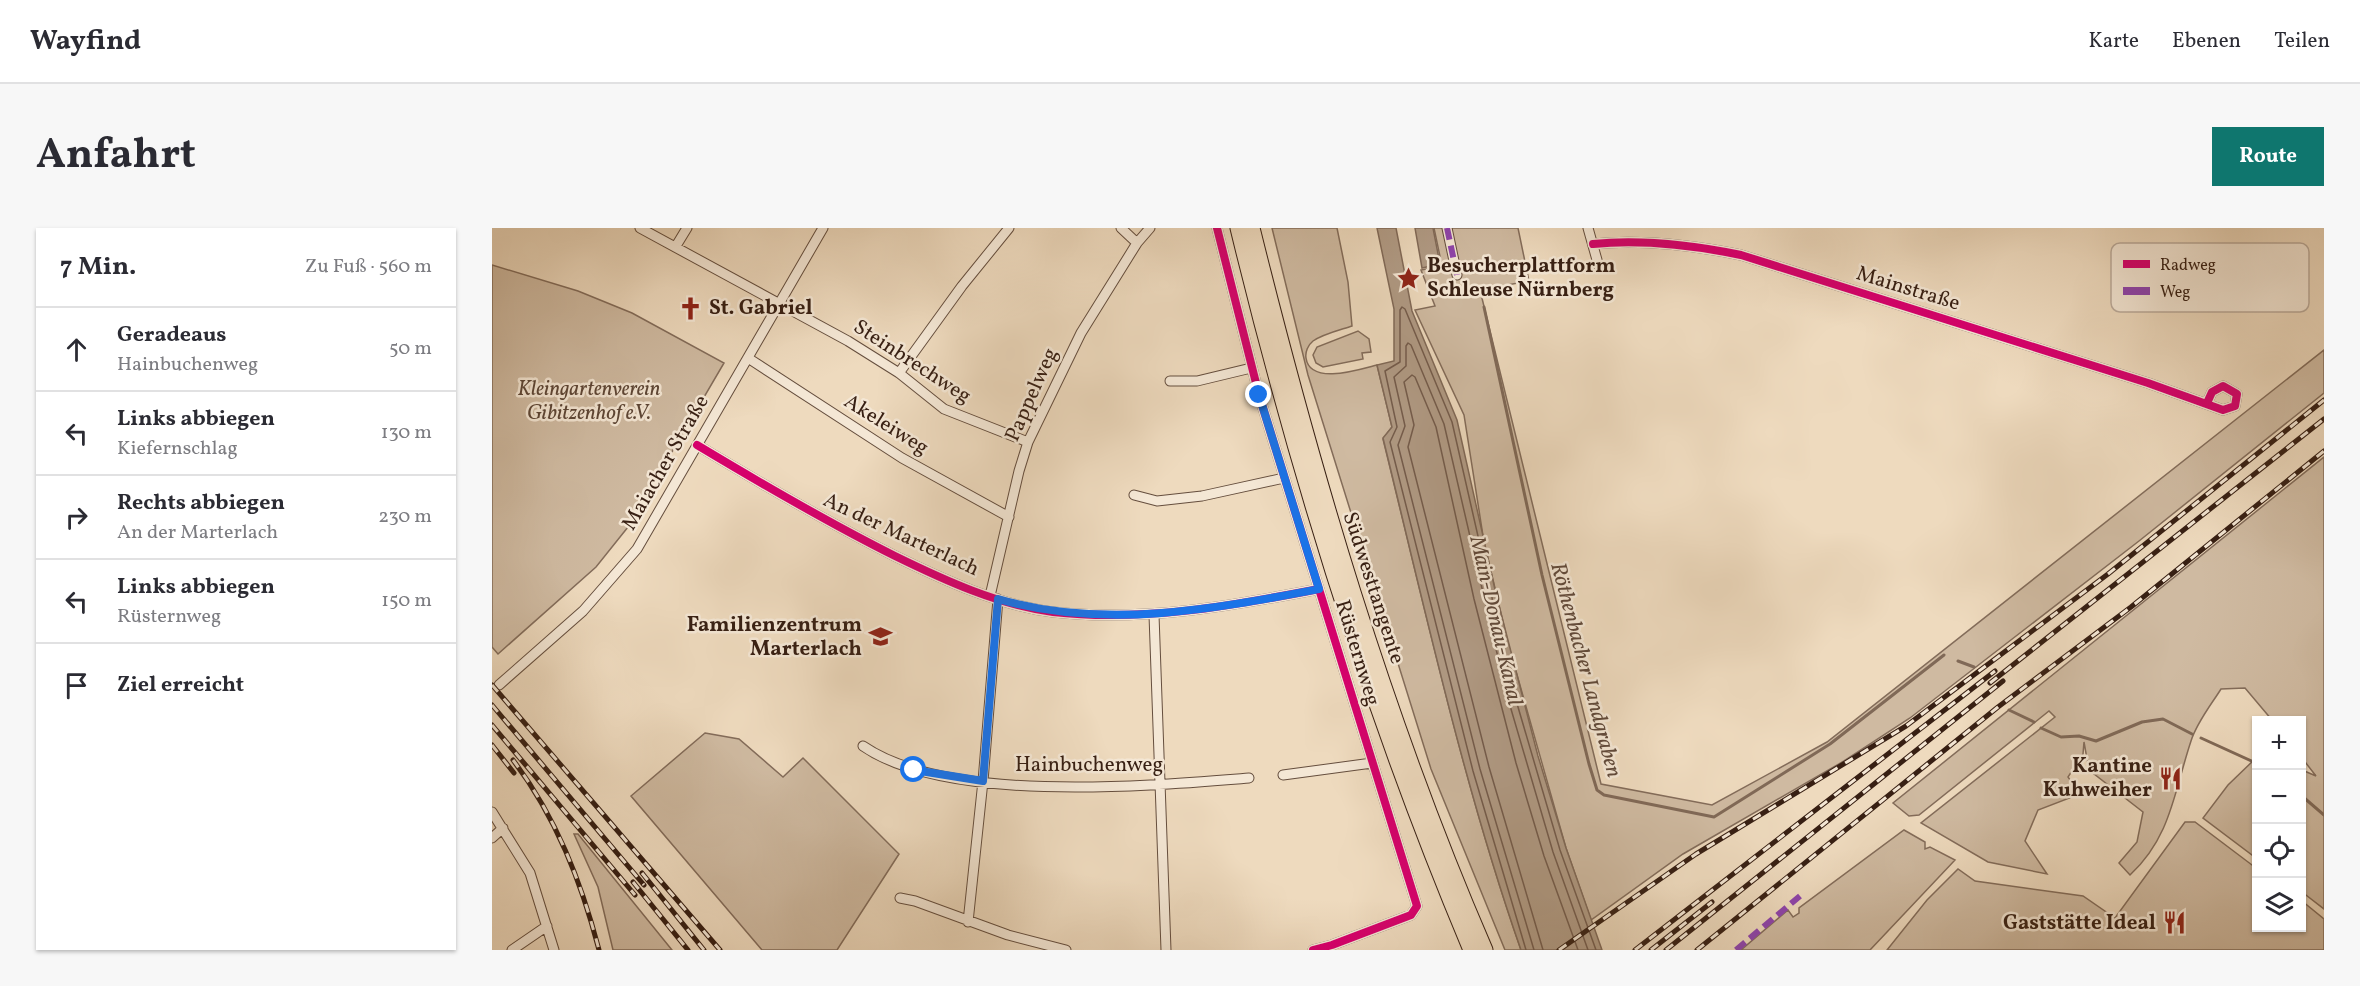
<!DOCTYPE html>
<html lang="de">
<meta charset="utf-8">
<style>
:root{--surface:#fff;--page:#f7f7f7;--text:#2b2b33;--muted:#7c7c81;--line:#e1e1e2;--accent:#0f766e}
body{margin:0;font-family:Vollkorn,serif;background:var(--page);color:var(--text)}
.controls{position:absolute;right:18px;bottom:18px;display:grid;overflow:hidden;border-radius:0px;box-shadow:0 2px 4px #0004}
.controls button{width:54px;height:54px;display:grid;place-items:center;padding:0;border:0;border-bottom:2px solid var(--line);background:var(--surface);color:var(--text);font:30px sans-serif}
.stop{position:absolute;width:18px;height:18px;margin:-14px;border:4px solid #1a73e8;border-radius:50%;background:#fff}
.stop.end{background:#1a73e8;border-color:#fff;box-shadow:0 2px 6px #0008}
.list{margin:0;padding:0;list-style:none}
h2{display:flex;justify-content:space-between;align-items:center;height:78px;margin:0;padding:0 24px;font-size:26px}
h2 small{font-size:20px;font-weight:400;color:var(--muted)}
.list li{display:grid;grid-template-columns:39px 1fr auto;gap:18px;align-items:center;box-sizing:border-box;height:84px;padding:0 24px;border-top:2px solid var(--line)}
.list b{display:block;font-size:22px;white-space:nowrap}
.list p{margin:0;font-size:20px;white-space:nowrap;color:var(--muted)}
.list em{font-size:20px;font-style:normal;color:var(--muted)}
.icon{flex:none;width:33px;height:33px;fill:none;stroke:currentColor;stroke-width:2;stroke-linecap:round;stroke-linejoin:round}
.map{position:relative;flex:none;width:1832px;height:722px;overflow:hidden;border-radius:0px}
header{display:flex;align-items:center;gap:36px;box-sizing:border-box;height:84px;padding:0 30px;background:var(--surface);border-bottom:2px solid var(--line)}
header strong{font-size:28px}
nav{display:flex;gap:33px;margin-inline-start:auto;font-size:21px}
.intro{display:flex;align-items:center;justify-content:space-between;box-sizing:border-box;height:144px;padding:0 36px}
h1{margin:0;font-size:42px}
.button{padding:15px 27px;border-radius:0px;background:var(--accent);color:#fff;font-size:21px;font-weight:700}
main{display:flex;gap:36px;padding:0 36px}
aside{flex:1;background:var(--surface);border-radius:0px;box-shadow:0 2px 4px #0004}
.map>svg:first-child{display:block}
</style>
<header>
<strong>Wayfind</strong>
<nav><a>Karte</a><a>Ebenen</a><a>Teilen</a></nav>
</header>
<div class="intro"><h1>Anfahrt</h1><a class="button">Route</a></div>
<main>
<aside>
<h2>7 Min.<small>Zu Fuß · 560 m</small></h2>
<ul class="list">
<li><svg class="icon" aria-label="ahead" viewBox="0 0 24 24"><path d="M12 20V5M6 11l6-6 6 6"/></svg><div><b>Geradeaus</b><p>Hainbuchenweg</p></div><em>50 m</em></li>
<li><svg class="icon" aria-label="left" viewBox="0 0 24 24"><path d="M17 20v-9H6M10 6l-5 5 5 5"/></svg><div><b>Links abbiegen</b><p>Kiefernschlag</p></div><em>130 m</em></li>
<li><svg class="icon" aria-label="right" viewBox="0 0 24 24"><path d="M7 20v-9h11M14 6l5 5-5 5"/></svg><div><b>Rechts abbiegen</b><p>An der Marterlach</p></div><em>230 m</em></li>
<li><svg class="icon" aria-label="left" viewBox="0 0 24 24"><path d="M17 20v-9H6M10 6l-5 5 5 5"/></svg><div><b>Links abbiegen</b><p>Rüsternweg</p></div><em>150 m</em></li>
<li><svg class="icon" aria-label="arrive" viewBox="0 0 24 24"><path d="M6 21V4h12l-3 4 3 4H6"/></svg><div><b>Ziel erreicht</b></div></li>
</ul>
</aside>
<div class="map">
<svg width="1832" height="722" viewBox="0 0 1832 722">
<rect width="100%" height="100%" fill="#eedabe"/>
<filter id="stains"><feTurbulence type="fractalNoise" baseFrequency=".00333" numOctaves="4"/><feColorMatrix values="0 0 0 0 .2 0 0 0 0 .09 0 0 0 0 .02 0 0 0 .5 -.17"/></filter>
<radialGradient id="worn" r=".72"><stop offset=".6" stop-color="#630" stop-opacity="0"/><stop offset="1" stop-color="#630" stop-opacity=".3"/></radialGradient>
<path fill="#cfbaa1" stroke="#836c5a" stroke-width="1.5" d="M 780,0 L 845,0 L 856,54 L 860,98 C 848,102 831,106 821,113 C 816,117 813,124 814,130 C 818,158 869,141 885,137 L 900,199 L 891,211 C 933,381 971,556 1029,722 L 1013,722 L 939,541 L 816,147 Z
M 942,0 L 1026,0 L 1037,53 L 988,62 L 1109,556 L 1220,577 L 1335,514 L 1832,122 L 1832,165 L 1647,313 L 1418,490 L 1352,533 L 1191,626 L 1099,692 L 1074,620 L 1016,415 L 992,314 L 972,187 L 923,82 L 943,78 L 929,42 L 950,38 Z
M 0,37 L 86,63 L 140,85 L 232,135 L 136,299 L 104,339 L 6,426 L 0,419 Z
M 866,103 L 877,111 L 879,124 L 870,125 L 871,131 L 831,139 L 824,135 L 821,127 L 825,119 Z
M 1832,229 L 1832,681 L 1810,664 L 1810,542 L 1824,548 L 1810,530 L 1810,493 L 1780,492 L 1753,460 L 1729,461 C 1719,477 1705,494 1699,513 C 1682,564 1679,609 1638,647 L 1627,635 L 1645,614 L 1651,584 L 1597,542 L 1592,514 L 1591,526 L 1576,549 L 1588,566 L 1546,582 L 1533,613 L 1555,646 L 1496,634 L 1429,595 L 1563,489 L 1557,483 L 1427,587 L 1417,588 L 1401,575 Z
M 213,505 L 247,511 L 291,549 L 311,530 L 407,626 L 345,722 L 270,722 L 139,568 Z
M 1764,530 L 1764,630 L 1711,590 L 1736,557 Z
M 1693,594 L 1703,594 L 1764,640 L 1764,700 L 1810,700 L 1810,673 L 1832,691 L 1832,722 L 1395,722 L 1435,672 L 1466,641 L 1483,653 L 1591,668 L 1623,690 Z
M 1412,602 L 1433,614 L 1433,621 L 1438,619 L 1463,632 L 1378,722 L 1249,722 L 1296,682 L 1301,689 L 1307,685 L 1307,680 Z
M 82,606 L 86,606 L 180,722 L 121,722 L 106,659 Z"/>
<path fill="#b09a84" stroke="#806957" stroke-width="1.5" d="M 885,0 L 904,0 L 920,83 L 965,192 L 1004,366 L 1046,528 L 1074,620 L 1110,722 L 1029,722 C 971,556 933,381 891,210 L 900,199 L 885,137 L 902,133 L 902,81 Z
M 923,0 L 941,0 L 948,36 L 930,40 Z"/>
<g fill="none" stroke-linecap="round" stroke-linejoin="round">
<path stroke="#745c4c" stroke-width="1.5" d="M 1034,722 L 981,543 L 898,214 L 905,199 L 893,143 L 908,134 L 908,82 L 910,79 L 913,81 L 960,194 L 1021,462 L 1068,622 L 1104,722
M 1042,722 L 988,541 L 906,217 L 913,198 L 902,149 L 914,138 L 914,118 L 916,115 L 919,117 L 952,196 L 1014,464 L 1061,624 L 1096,722
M 1051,722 L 997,539 L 916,219 L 922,197 L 912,154 L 920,147 L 923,149 L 944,199 L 982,371 L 1024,535 L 1052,628 L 1086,722"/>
<path stroke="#806957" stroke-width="3" d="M 992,79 L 1050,347 L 1097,536 L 1105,562 L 1112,567 L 1222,589 L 1338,516 L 1452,427
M 1466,433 L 1482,439
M 1517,482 L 1542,494
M 1549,500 L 1569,509 L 1587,508 L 1604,513 L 1650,494 L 1671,491 L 1700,506
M 1709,510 L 1764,535
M 1810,568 L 1832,587"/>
<defs>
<path id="minor" d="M 148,0 L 356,113 L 407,145 L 452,181 L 536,214
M 629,0 L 645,15
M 725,0 L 767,167 L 925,678 L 919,687 L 840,717 L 821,722
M 955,0 L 965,47
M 1096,0 L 1107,39
M 1101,16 C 1151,11 1200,17 1249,27 L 1656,155 L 1731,182 L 1743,178 L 1745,166 L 1731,158 L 1720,164 L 1715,175
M 184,18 L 195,0
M 256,130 L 410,230 L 517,289
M 407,145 L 470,58 L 517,0
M 678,153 L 705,153 L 759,140
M 205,217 C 270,256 335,294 403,328 C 452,352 506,377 561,384 C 651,394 739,378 827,361
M 642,267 L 665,273 L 710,268 L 792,250
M 498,368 L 527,243 L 536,214 L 589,105 L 645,15 L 658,0
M 662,387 L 674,722
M 7,457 L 91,383 L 145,321 L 331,0
M 371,518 C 455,576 657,558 757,550
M 791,547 L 880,535
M 0,584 L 38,645 L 62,722
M 0,610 L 11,600
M 408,670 L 423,673 L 516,707 L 574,722
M 476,694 L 491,553 L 506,371
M 20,722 L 55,698"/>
<path id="trunk" d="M 746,0 C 806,247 880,487 979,722
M 760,0 C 821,246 892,489 993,722"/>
</defs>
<use href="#minor" stroke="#654e3e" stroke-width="11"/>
<use href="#trunk" stroke="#371f13" stroke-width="17"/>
<use href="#minor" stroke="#f4e7d5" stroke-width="9"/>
<use href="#trunk" stroke="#eedabe" stroke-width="15"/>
<defs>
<path id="rail" d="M 1498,455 L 1832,191
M 0,457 L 228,722
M 0,477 L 152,657
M 0,497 L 143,667
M 0,517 L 22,545
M 21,532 C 64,589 89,653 107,722
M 150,645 L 212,722
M 141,654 L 196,722
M 1067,722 L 1204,626 L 1414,498 L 1616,346 L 1832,172
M 1143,722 L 1503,443
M 1159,722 L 1220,674
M 1174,722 L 1511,453
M 1205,722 L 1506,479 L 1639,379 L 1832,223"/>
</defs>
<use href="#rail" stroke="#371f13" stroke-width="5"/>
<use href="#rail" stroke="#f4e7d5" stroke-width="3" stroke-dasharray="9" stroke-linecap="butt"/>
<path stroke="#8e44ad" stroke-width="6" stroke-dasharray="12 6" stroke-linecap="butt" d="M 955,0 L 965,47
M 1244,722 L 1308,668"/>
<defs>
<path id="cycleway" d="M 725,0 L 767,167 L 925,678 L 919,687 L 840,717 L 821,722
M 1101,16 C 1151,11 1200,17 1249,27 L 1656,155 L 1731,182 L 1743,178 L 1745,166 L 1731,158 L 1720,164 L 1715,175
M 205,217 C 270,256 335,294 403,328 C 452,352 506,377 561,384 C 651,394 739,378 827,361"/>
</defs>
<use href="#cycleway" stroke="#f4e7d5" stroke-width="11"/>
<use href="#cycleway" stroke="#d6006c" stroke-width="8"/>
</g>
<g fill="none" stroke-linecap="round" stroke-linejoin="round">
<path stroke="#1a73e8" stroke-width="8" d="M 422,542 L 491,553 L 506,371 C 612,402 722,381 827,361 L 767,167"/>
</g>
<defs>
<symbol id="sight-bare" viewBox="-9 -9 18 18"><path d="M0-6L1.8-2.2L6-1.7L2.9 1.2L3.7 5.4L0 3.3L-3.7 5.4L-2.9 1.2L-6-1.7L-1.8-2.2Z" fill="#8f2418" stroke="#f4e7d5" stroke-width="2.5" paint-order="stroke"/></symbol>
<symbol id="church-bare" viewBox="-9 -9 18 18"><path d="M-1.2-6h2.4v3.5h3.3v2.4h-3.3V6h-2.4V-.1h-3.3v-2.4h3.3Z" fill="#8f2418" stroke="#f4e7d5" stroke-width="2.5" paint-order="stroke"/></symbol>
<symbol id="school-bare" viewBox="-9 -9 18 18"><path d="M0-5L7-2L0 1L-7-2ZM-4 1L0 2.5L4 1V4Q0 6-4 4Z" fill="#8f2418" stroke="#f4e7d5" stroke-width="2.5" paint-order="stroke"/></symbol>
<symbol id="restaurant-bare" viewBox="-9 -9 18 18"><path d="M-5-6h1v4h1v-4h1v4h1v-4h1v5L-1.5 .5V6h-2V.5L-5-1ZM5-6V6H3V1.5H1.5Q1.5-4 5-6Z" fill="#8f2418" stroke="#f4e7d5" stroke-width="2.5" paint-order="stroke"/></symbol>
</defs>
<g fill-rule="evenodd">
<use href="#sight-bare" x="900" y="34" width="33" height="33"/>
<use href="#church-bare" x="182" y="64" width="33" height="33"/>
<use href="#school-bare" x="372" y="392" width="33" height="33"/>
<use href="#restaurant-bare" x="1662" y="534" width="33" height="33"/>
<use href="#restaurant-bare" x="1666" y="678" width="33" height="33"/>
</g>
<g text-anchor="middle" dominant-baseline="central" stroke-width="5" stroke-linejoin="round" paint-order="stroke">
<g font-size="21" font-weight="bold" fill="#371f13" stroke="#f4e7d5" text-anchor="end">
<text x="935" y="38" text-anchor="start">Besucherplattform<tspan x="935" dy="24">Schleuse Nürnberg</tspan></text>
<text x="217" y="80" text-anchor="start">St. Gabriel</text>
<text x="370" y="397">Familienzentrum<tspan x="370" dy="24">Marterlach</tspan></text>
<text x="1660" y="538">Kantine<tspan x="1660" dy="24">Kuhweiher</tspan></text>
<text x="1664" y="695">Gaststätte Ideal</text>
</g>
<g font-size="21" fill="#371f13" stroke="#f4e7d5">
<text transform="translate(1416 61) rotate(17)">Mainstraße</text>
<text transform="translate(420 134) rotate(33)">Steinbrechweg</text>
<text transform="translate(540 167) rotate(-66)">Pappelweg</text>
<text transform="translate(394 197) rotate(32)">Akeleiweg</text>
<text transform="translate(174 235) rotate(-60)">Maiacher Straße</text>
<text transform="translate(409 307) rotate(25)">An der Marterlach</text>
<text transform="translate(881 360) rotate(72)">Südwesttangente</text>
<text transform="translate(865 425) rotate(73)">Rüsternweg</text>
<text x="597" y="537">Hainbuchenweg</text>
</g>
<g font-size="21" font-style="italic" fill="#5d4636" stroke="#f4e7d5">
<text x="97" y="161">Kleingartenverein<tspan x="97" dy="24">Gibitzenhof e.V.</tspan></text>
</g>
<g font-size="22" font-style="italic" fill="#614a3b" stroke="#f4e7d5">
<text transform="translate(1003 393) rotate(77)">Main-Donau-Kanal</text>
<text transform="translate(1093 442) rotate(75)">Röthenbacher Landgraben</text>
</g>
</g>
<rect x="1619" y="15" width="198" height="69" rx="9" fill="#f4e7d5" stroke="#bbab9b" stroke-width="1.5"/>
<rect x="1631" y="32" width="27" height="8" fill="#d6006c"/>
<rect x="1631" y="59" width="27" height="8" fill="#8e44ad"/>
<g font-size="16" fill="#371f13">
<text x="1668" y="42">Radweg</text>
<text x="1668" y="69">Weg</text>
</g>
<rect width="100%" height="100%" filter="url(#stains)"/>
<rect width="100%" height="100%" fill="url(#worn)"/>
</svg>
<div class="controls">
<button>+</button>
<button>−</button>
<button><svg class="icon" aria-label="locate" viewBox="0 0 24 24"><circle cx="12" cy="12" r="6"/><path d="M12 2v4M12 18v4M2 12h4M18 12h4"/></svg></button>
<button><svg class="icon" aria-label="layers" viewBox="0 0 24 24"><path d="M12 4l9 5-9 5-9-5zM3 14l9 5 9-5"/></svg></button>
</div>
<div class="stop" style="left:422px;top:542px"></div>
<div class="stop end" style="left:767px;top:167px"></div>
</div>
</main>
